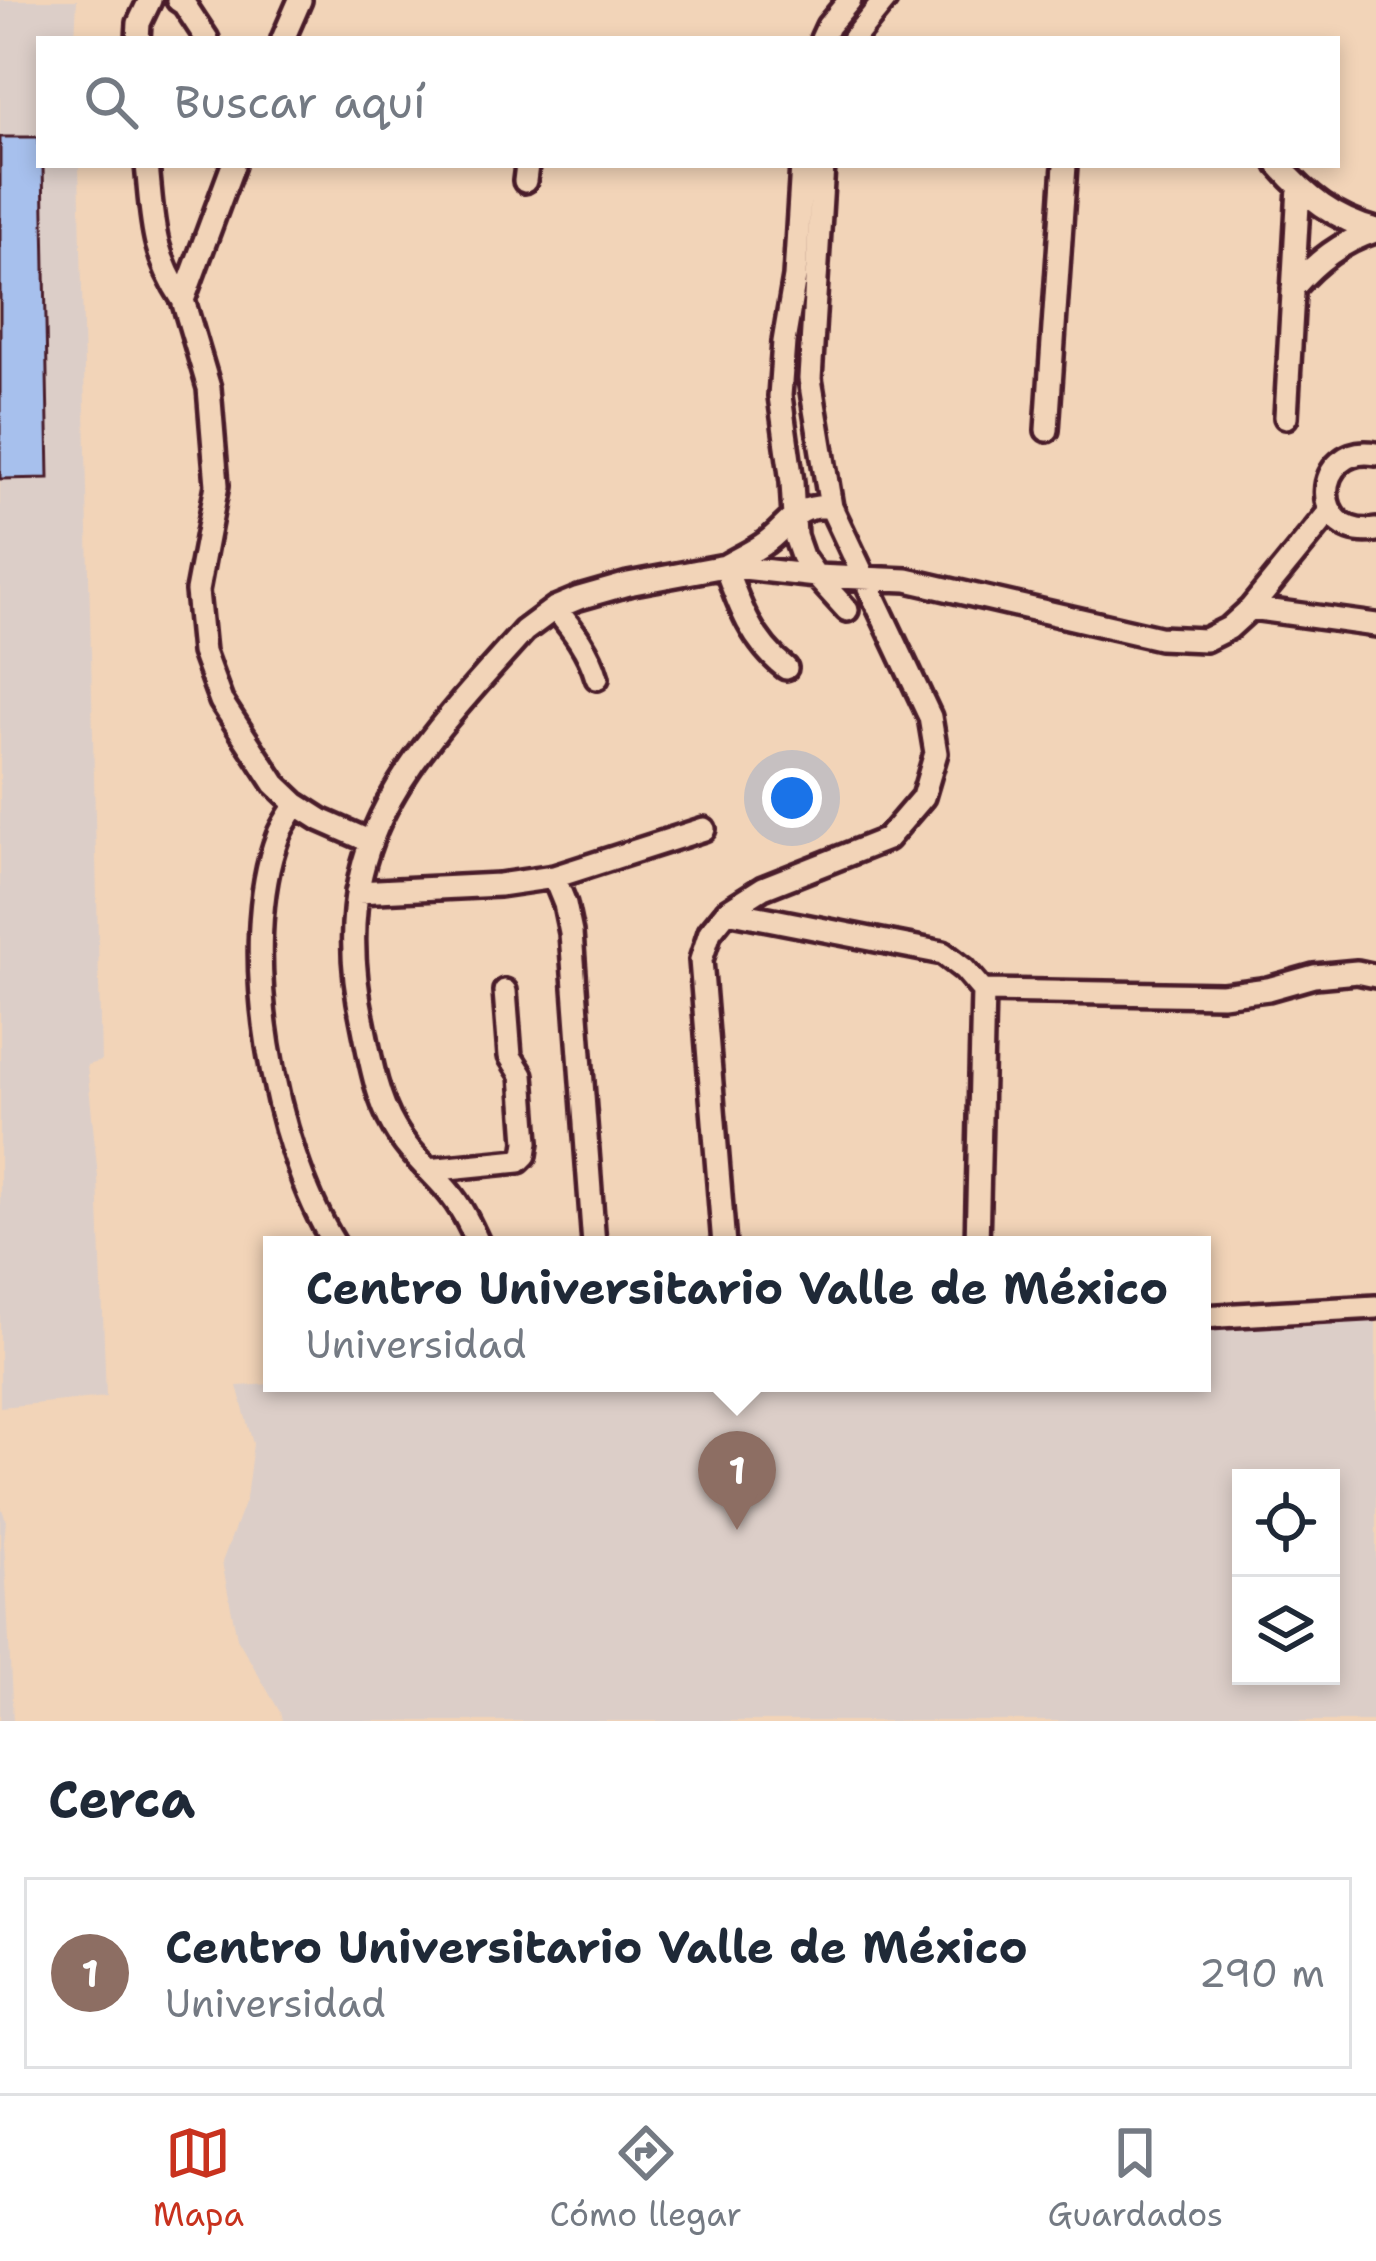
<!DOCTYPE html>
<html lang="es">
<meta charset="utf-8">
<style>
:root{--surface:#fff;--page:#f2f2f3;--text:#1f2937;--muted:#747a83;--line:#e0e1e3;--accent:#c8321e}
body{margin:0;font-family:"Shantell Sans",sans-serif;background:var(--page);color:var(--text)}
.controls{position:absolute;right:36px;bottom:36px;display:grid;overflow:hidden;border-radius:0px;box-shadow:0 6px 18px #0003}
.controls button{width:108px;height:108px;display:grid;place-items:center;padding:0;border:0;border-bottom:3px solid var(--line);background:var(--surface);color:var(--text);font:60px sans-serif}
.you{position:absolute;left:792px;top:798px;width:42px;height:42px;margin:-30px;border:9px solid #fff;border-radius:50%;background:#1a73e8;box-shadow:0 0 0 18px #1a73e833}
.badge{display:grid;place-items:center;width:78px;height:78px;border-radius:50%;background:var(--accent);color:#fff;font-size:39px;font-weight:700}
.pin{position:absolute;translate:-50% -99px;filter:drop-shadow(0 3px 6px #0008)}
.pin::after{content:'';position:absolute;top:63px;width:42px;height:36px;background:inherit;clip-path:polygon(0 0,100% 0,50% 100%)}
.popup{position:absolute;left:263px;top:1236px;width:948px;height:156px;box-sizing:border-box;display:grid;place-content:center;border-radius:0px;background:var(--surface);filter:drop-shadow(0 3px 9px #0005);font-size:39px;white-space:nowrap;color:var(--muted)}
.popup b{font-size:45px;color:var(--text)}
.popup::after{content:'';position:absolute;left:50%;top:100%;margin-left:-24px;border:24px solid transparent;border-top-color:var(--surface)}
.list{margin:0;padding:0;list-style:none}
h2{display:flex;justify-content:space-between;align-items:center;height:156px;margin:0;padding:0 48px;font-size:51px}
h2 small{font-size:39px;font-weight:400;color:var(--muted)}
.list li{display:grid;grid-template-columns:78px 1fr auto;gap:36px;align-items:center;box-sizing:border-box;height:192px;margin:0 24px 24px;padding:0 24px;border:3px solid var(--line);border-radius:0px}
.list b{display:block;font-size:45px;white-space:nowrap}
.list p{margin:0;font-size:39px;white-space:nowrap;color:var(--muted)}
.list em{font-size:39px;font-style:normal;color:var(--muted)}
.icon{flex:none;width:66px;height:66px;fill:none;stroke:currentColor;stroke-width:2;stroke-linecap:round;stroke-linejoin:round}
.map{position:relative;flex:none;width:1376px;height:1721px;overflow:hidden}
.search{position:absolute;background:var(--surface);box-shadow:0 6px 18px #0003;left:36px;right:36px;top:36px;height:132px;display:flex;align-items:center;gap:30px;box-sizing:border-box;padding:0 42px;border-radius:0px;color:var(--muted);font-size:45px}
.sheet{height:372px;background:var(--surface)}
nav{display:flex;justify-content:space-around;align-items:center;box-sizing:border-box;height:168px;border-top:3px solid var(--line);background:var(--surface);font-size:33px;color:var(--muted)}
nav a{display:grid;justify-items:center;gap:6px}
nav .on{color:var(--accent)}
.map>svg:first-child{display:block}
</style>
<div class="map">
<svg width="1376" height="1721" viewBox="0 0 1376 1721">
<rect width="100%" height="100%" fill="#f2d4b8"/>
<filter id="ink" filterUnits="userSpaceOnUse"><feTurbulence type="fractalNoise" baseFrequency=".00833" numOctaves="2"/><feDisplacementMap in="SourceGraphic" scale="24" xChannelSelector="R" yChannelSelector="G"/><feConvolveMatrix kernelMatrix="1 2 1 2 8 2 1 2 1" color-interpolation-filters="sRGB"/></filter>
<g filter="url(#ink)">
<path fill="#dccec8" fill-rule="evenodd" d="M 0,0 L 77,0 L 75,39 L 39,39 L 39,165 L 79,165 L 101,1061 L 87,1065 L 98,1177 L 106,1397 L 0,1407 Z
M 1376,1320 L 1376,1721 L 282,1721 L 280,1712 L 237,1638 L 222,1562 L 246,1498 L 253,1444 L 237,1386 L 290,1383 L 1202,1383 L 1202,1330 ZM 1331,1478 L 1331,1676 L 1241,1676 L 1241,1478 Z
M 0,1504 L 6,1520 L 4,1542 L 13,1721 L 0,1721 Z"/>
<path fill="#a7c0ed" stroke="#4a1f2b" stroke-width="3" d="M 0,137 L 39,137 L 39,165 L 43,165 L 49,478 L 0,479 Z"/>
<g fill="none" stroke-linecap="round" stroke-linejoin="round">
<defs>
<path id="minor" d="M 178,0 L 184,4 L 207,39
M 138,39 L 139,23 L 150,0
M 283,39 L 300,0
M 822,39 L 828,26 L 850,0
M 853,39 L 885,0
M 147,165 C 153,221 151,251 183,300
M 233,165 L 183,300 L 209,388 L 217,485 L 197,591 L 203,652 L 221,701 L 275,784 L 296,804 L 321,820 L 369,841
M 802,165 L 795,277 L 784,342 L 780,396 L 792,482 L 795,536 L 802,556 L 816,576 L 847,610
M 1279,165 C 1307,197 1334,219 1376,230
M 525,181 L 527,165
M 1293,288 C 1317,261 1341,242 1375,231
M 1286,417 L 1299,187
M 1047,430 L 1065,165
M 1376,454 C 1312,443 1308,540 1376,530
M 725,566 C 737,559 750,553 762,545 C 790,527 792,504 831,507
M 725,566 C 739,605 752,642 786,668
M 555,608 C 573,630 589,650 597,678
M 1251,608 L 1376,625
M 296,804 C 290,815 282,825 278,836 C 236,946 274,1147 335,1245
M 554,877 L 565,904 L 571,933 L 594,1245
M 357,892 L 499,885 L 554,877 L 704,829
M 727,911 L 943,953 L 964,969 L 983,991 L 1222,995 L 1268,989 L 1314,976 L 1357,972 L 1376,976
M 428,1170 L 519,1161 L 525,1155 L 527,1142 L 522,1075 L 510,1056 L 505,991
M 479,1245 C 470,1225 461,1206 447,1190 C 429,1169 408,1152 394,1127 C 376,1096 370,1058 363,1023 C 324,840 412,757 524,631 L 555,608 L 579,598 L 628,584 L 725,566 L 816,576 L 907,580 L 1159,638 L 1205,640 L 1229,628 L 1251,608 L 1330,511
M 724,1245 L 701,960 L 710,932 L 727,911 L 763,888 L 887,839 L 923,797 L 936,753 L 930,717 L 831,507 L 810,379 L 823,165
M 977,1245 L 983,991
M 1202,1317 L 1376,1307"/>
</defs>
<use href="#minor" stroke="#4a1f2b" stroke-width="30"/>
<use href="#minor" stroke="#f2d4b8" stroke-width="21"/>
</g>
</g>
</svg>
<div class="controls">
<button><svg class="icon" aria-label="locate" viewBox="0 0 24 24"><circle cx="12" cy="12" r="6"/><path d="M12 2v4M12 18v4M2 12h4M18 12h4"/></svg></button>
<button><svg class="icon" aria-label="layers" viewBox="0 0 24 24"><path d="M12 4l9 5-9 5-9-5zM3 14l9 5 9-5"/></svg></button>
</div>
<div class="you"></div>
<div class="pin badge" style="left:737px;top:1530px;background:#8d6e63">1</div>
<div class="popup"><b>Centro Universitario Valle de México</b>Universidad</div>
<div class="search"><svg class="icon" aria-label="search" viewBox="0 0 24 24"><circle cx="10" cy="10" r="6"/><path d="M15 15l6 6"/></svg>Buscar aquí</div>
</div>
<section class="sheet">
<h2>Cerca<small></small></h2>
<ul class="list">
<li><span class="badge" style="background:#8d6e63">1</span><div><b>Centro Universitario Valle de México</b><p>Universidad</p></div><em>290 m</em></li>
</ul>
</section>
<nav>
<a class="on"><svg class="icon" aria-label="map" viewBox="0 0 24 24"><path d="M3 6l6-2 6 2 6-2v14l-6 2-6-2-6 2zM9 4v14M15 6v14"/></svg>Mapa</a>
<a><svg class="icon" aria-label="directions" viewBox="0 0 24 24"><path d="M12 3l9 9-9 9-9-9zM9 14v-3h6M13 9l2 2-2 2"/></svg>Cómo llegar</a>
<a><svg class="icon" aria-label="saved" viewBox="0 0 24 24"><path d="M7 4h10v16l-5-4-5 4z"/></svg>Guardados</a>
</nav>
